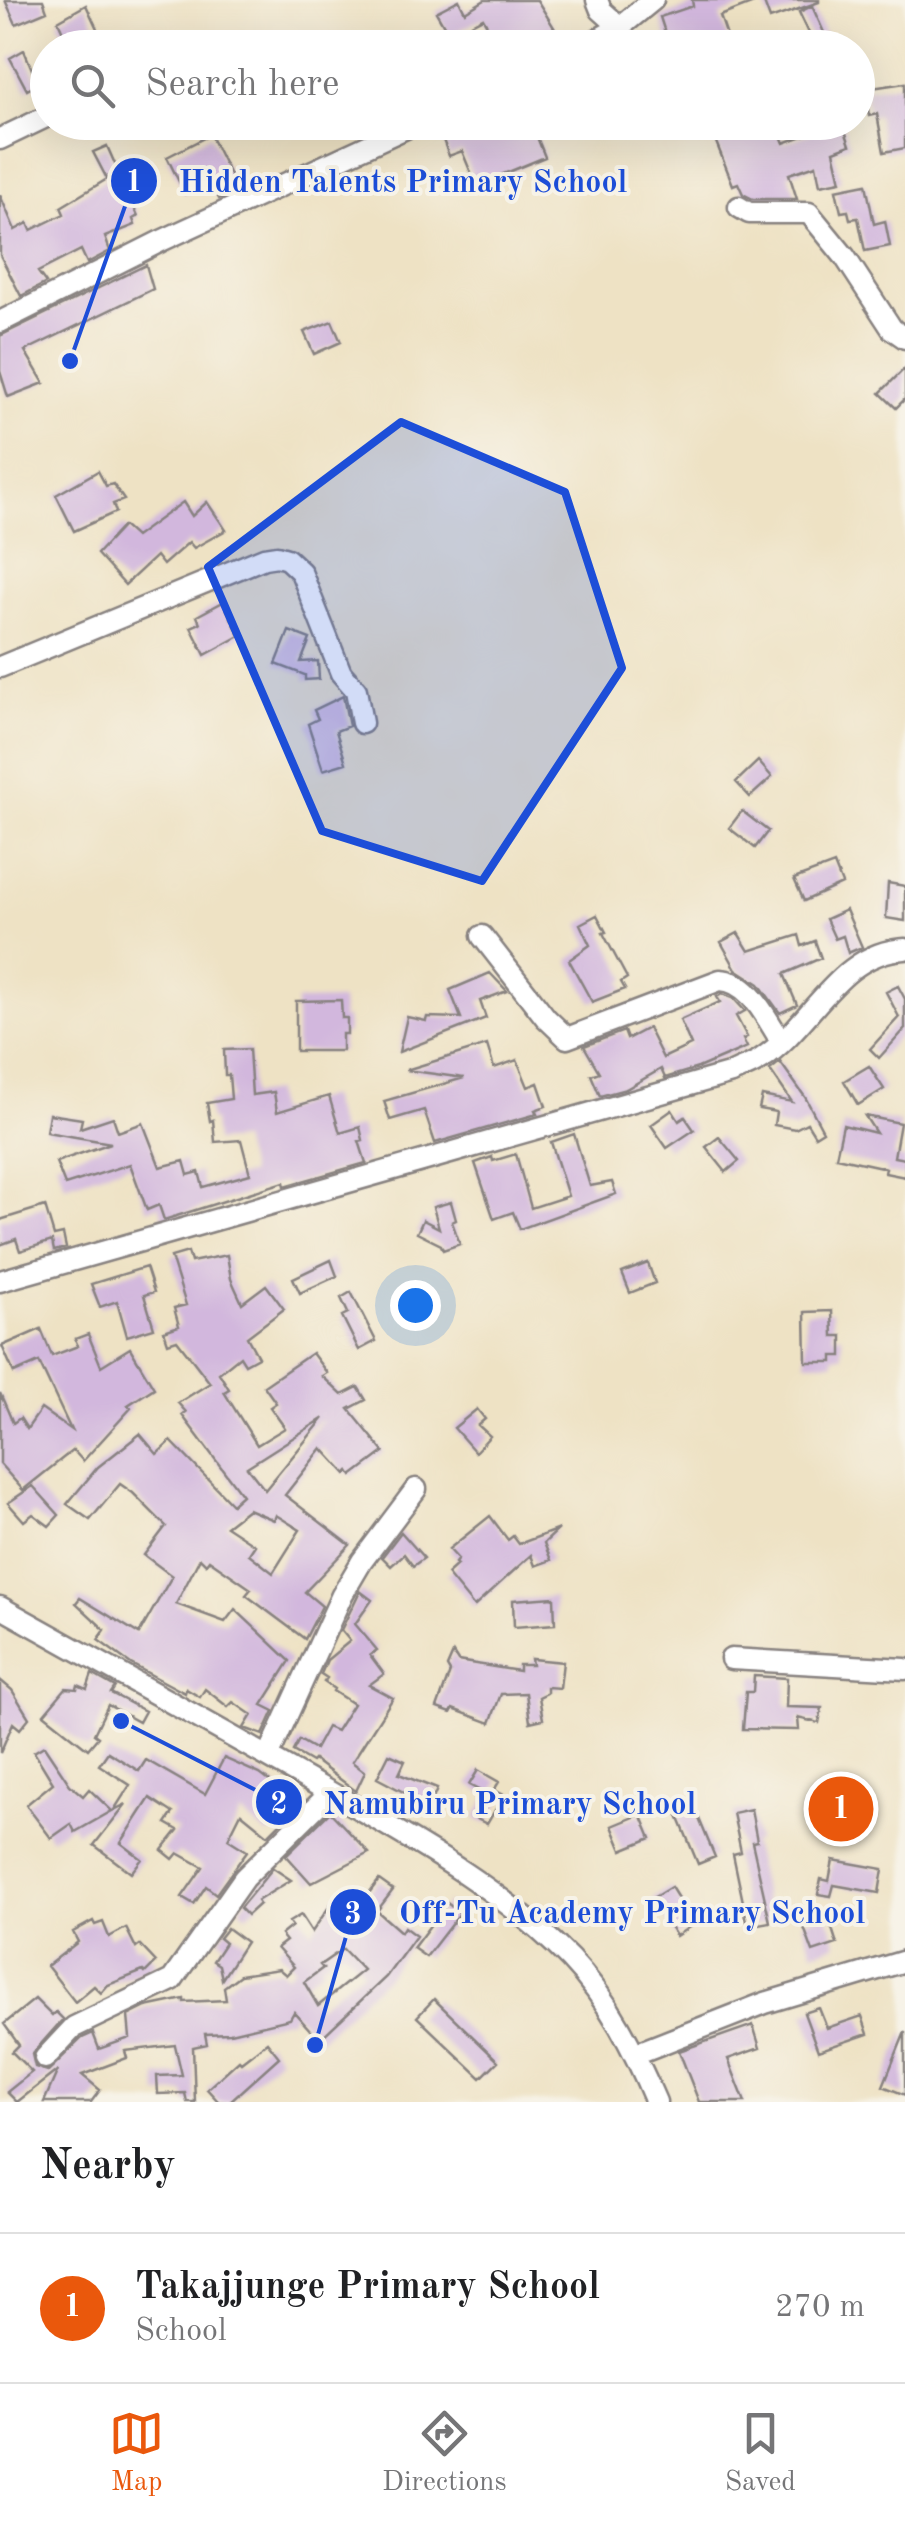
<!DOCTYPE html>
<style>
:root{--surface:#fff;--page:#f2f2f2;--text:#202124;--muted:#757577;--line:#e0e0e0;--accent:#ea580c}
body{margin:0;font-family:"Old Standard TT",serif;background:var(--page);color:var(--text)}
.you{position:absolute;left:415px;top:1305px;width:35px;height:35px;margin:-25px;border:8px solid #fff;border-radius:50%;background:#1a73e8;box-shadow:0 0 0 15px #1a73e833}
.badge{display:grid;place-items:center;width:65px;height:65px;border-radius:50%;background:var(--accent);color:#fff;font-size:32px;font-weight:700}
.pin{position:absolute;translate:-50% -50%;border:5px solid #fff;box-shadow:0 2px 10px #0006}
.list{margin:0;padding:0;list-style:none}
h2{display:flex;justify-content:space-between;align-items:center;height:130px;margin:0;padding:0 40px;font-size:42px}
h2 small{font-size:32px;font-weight:400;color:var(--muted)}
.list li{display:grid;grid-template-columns:65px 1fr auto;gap:30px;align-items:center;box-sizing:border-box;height:150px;padding:0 40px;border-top:2px solid var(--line)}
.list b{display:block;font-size:38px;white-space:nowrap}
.list p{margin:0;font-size:32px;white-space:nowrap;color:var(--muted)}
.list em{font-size:32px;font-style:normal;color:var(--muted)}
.icon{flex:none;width:55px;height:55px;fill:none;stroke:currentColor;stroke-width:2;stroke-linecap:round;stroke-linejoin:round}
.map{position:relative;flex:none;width:905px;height:2102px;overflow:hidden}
.search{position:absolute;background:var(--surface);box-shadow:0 10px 40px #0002;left:30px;right:30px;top:30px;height:110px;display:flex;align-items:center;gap:25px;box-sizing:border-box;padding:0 35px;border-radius:55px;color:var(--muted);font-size:38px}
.sheet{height:280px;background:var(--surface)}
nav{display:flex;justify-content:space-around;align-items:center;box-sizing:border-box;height:140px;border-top:2px solid var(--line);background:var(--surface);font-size:28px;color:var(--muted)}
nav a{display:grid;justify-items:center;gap:5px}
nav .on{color:var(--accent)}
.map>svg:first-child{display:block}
</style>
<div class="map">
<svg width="905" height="2102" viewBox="0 0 905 2102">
<rect width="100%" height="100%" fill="#f7f3e8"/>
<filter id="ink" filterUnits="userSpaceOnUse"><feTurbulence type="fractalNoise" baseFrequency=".01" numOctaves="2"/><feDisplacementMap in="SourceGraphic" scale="20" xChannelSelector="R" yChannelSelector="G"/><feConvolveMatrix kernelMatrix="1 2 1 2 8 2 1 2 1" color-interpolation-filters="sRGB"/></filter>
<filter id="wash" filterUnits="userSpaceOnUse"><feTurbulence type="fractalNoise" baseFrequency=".0048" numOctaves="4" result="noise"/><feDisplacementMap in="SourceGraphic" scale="40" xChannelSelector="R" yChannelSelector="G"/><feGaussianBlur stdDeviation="2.25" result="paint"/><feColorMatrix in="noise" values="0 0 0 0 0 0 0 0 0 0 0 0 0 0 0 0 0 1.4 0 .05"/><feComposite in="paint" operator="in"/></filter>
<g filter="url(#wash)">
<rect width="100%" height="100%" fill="#eee2c4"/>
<g id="blocks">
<path fill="#d2b7dd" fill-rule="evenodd" d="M 5,0 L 43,0 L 47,11 L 16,24 Z
M 459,0 L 465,12 L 485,0 L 537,0 L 555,29 L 525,48 L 500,48 L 483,18 L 450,35 L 457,48 L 418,48 L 447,31 L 436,12 Z
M 692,0 L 758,0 L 759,1 L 720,16 L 731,48 L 670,48 L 660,17 L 693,6 Z
M 763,0 L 819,0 L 819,2 L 770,19 Z
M 86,5 L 106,48 L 70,48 L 58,21 Z
M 812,6 L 831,48 L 816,48 L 799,12 Z
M 24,50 L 38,84 L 27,90 L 10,58 Z
M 905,83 L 905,148 L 884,152 L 877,114 L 869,116 L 865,89 Z
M 464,122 L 531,122 L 545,157 L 476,185 L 462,151 L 449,156 L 440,132 Z
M 760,122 L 775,122 L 784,143 L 830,126 L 828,122 L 842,122 L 850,145 L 834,151 L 841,181 L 820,185 L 816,165 L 789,174 L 797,199 L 753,199 L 743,194 L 738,183 L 733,185 L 716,142 Z
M 210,135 L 238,191 L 219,199 L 210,181 L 185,194 L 167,157 Z
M 107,146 L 138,216 L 133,219 L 135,225 L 105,237 L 110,251 L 87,263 L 81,250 L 38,272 L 46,283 L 21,296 L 0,255 L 0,195 L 15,230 L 28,223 L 31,230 L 64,214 L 61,207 L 107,179 L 93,152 Z
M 866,184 L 874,224 L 885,221 L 890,246 L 865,251 L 858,218 L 850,219 L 848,211 L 841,212 L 836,190 Z
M 146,265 L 153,289 L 25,351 L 44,383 L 8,397 L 0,371 L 0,336 Z
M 332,321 L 341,342 L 314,354 L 304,332 Z
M 905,368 L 905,399 L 896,408 L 880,393 Z
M 98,471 L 106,486 L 113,484 L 124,500 L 113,504 L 116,512 L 74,531 L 56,495 Z
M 183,502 L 192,516 L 207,502 L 226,530 L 194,548 L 189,542 L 163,565 L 156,556 L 125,585 L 97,554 L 123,526 L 135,537 Z
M 223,602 L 240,636 L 205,655 L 191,627 L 200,623 L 197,616 Z
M 289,631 L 310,639 L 301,662 L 318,661 L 319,679 L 305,680 L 305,675 L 276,664 Z
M 343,696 L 349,726 L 336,731 L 346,763 L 323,770 L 308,724 L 318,719 L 314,710 Z
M 758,761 L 772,777 L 750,797 L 736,782 Z
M 742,811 L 768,831 L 755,848 L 729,828 Z
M 834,864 L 842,884 L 804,901 L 794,879 Z
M 888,883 L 905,886 L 905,921 L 886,918 Z
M 846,910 L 862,947 L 848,953 L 843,936 L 835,939 L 826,919 Z
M 597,915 L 606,932 L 603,933 L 627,978 L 621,982 L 625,989 L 592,1002 L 569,960 L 590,945 L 580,924 Z
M 738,933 L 749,951 L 799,935 L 802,946 L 815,941 L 821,958 L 784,974 L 797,1005 L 780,1013 L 759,984 L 736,969 L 721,942 Z
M 490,973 L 507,991 L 480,1001 L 486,1018 L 399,1052 L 407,1017 L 426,1021 L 427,1017 L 461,1018 L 450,990 Z
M 898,986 L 905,999 L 905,1029 L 879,1058 L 870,1049 L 899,1017 L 886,992 Z
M 722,994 L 733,998 L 745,1011 L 736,1016 L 747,1037 L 743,1039 L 747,1047 L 698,1068 L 665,1078 L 661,1069 L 626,1089 L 600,1096 L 591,1075 L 599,1072 L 584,1046 L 624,1031 L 627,1039 L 648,1028 L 663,1058 L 691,1045 L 680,1020 L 720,1002 L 717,997 Z
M 341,1000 L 342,1018 L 347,1018 L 347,1034 L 342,1034 L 342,1051 L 296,1051 L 296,1001 Z
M 487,1045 L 494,1068 L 517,1060 L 528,1087 L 538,1083 L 546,1106 L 535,1110 L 537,1114 L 435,1143 L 424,1110 L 390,1120 L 384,1101 L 464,1078 L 406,1070 Z
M 249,1049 L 252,1095 L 274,1092 L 277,1112 L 329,1096 L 340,1133 L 360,1127 L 363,1140 L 359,1141 L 366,1163 L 285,1186 L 284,1182 L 164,1220 L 159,1205 L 147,1210 L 130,1164 L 65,1185 L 56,1162 L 111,1143 L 46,1132 L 49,1114 L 82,1119 L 80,1128 L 113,1117 L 118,1132 L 143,1123 L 160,1167 L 184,1161 L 188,1175 L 199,1172 L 203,1187 L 250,1174 L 241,1140 L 215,1142 L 213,1120 L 210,1121 L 207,1103 L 231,1099 L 229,1075 L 225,1075 L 224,1050 Z
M 780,1062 L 805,1097 L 823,1131 L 815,1136 L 807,1123 L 795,1129 L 774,1125 L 776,1112 L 759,1109 L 762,1096 L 792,1102 L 770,1070 Z
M 869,1066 L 884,1089 L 858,1105 L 844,1081 Z
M 672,1110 L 679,1121 L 685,1117 L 694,1130 L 667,1148 L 651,1125 Z
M 865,1116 L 900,1123 L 894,1157 L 905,1159 L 905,1177 L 885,1173 L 886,1168 L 836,1157 L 843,1125 L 876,1133 Z
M 574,1134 L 590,1186 L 612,1182 L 616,1194 L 520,1229 L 513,1212 L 494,1219 L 475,1163 L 492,1157 L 493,1161 L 516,1154 L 531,1208 L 568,1196 L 551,1142 Z
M 719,1137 L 739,1161 L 726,1172 L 706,1147 Z
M 451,1202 L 456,1220 L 452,1222 L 460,1244 L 443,1250 L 441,1245 L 417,1233 L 423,1220 L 439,1228 L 433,1207 Z
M 45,1206 L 54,1236 L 63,1234 L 66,1248 L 54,1251 L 52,1241 L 20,1251 L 16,1239 L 0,1245 L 0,1220 Z
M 188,1252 L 191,1262 L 227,1255 L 231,1279 L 242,1303 L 266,1285 L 284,1309 L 247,1337 L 258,1357 L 245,1364 L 240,1356 L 219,1373 L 229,1389 L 224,1392 L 257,1445 L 285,1428 L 270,1407 L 276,1403 L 264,1386 L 312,1353 L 327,1373 L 322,1376 L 342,1395 L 358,1387 L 366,1400 L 349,1409 L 384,1452 L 352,1476 L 349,1471 L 346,1474 L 322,1448 L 285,1495 L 350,1545 L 305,1592 L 322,1606 L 305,1639 L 246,1595 L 251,1589 L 209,1560 L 206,1564 L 200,1558 L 176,1604 L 225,1622 L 235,1609 L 290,1661 L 262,1705 L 274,1711 L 263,1735 L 244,1728 L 252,1715 L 233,1702 L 228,1707 L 205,1689 L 200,1697 L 186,1689 L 185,1693 L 131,1664 L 98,1640 L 105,1630 L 76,1603 L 80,1598 L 139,1634 L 172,1576 L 144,1555 L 166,1526 L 133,1493 L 120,1484 L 90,1520 L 67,1504 L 98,1467 L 140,1434 L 157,1454 L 171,1441 L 232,1504 L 242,1495 L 182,1415 L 186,1412 L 178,1403 L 210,1383 L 177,1340 L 168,1343 L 164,1331 L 179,1326 L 174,1308 L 186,1305 L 171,1257 ZM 324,1418 L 265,1490 L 247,1467 ZM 248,1509 L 274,1520 L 276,1515 L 300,1530 L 273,1573 L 249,1554 L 255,1545 L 226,1526 Z
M 331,1260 L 337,1276 L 300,1293 L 293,1278 Z
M 648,1263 L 655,1283 L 630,1293 L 622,1273 Z
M 146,1267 L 154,1292 L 144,1295 L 154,1328 L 127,1336 L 117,1301 L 100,1307 L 91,1284 Z
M 351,1292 L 376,1341 L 359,1350 L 342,1316 L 348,1313 L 341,1298 Z
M 832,1311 L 833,1336 L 842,1336 L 842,1356 L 833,1356 L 833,1362 L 806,1362 L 805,1312 Z
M 41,1329 L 52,1356 L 78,1346 L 75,1339 L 88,1334 L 101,1366 L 130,1348 L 154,1388 L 128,1405 L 131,1408 L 83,1461 L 73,1450 L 23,1490 L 0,1464 L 0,1393 L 13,1423 L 20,1418 L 27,1429 L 41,1409 L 71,1430 L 39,1362 L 14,1373 L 2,1346 Z
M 477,1409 L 485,1419 L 478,1425 L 490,1436 L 475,1452 L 454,1428 Z
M 33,1486 L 59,1515 L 49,1526 L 33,1514 L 24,1521 L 8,1503 Z
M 490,1516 L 508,1540 L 513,1536 L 519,1544 L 559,1529 L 544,1543 L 551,1560 L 535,1566 L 531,1555 L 474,1607 L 447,1574 L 457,1565 L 455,1563 L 458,1559 L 449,1549 Z
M 401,1532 L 424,1558 L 413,1566 L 404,1554 L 391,1566 L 382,1557 Z
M 360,1591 L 372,1600 L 355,1624 L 377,1650 L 370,1655 L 384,1674 L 369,1685 L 393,1698 L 352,1762 L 365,1772 L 356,1791 L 314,1760 L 312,1762 L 293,1751 L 299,1740 L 315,1749 L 327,1727 L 336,1731 L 353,1704 L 333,1691 L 334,1689 L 324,1682 L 327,1678 L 321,1674 L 327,1660 L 350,1641 L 341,1630 Z
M 554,1597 L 555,1624 L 514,1627 L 513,1600 Z
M 453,1653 L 458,1661 L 519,1671 L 519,1665 L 532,1665 L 531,1659 L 563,1662 L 560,1688 L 547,1687 L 547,1693 L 539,1697 L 543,1719 L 530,1722 L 526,1693 L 501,1694 L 490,1723 L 453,1709 L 451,1713 L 437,1708 L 450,1672 L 447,1667 Z
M 92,1674 L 115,1687 L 111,1693 L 145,1711 L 139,1722 L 108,1705 L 94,1734 L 98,1737 L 88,1749 L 44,1714 L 66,1688 L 77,1689 L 78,1685 L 87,1689 Z
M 754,1676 L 787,1678 L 786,1707 L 822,1708 L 819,1723 L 798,1718 L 799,1730 L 743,1729 L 746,1692 L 753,1692 Z
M 0,1680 L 12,1690 L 29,1718 L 20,1729 L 13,1723 L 0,1753 Z
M 44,1746 L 70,1785 L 83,1796 L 89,1789 L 112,1811 L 75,1832 L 71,1824 L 51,1838 L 26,1805 L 53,1783 L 34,1752 Z
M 108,1752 L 139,1771 L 146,1760 L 205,1794 L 224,1758 L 260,1774 L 289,1796 L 294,1791 L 304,1799 L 268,1835 L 241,1813 L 228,1839 L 247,1851 L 216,1894 L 206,1886 L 194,1904 L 182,1897 L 203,1867 L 178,1853 L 173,1859 L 162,1850 L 178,1830 L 166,1823 L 173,1813 L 150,1798 L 121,1843 L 142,1859 L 131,1873 L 94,1845 L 126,1804 L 114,1810 L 130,1785 L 99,1765 Z
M 389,1754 L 405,1761 L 399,1774 L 437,1789 L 430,1806 L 377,1778 Z
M 478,1770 L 499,1782 L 494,1790 L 504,1795 L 487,1824 L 475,1818 L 488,1795 L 469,1785 Z
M 868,1799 L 869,1824 L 828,1825 L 828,1801 Z
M 695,1809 L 715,1857 L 698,1864 L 678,1816 Z
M 751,1809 L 757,1841 L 752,1842 L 770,1922 L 748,1926 L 733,1854 L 741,1852 L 733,1813 Z
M 330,1812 L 369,1853 L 311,1883 L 286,1855 Z
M 641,1814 L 651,1838 L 622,1850 L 612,1826 Z
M 833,1860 L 883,1869 L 879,1893 L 834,1885 L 831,1896 L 818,1894 L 821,1879 L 829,1881 Z
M 273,1868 L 291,1880 L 257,1901 L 259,1904 L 247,1915 L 240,1908 Z
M 379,1880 L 393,1890 L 377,1911 L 401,1932 L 404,1927 L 416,1936 L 386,1977 L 319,2040 L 294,2012 L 290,2019 L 230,2033 L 205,2034 L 207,2044 L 193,2047 L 195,2102 L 187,2102 L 185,2093 L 158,2094 L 157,2076 L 182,2075 L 175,2045 L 125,2051 L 127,2058 L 82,2075 L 100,2090 L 91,2102 L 44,2102 L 58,2070 L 17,2102 L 7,2092 L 32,2072 L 12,2052 L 19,2045 L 4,2024 L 35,1999 L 52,2016 L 56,2012 L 63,2019 L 32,2054 L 35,2067 L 48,2071 L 82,2038 L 93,2033 L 99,2049 L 130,2038 L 128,2016 L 146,2007 L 184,1999 L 184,2002 L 226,2000 L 224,1987 L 240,1975 L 279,1969 L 286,1975 L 294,1967 L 277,1948 L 286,1941 L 281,1935 L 292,1926 L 289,1922 L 301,1915 L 312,1932 L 339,1892 L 359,1906 ZM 343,1949 L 363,1970 L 318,2006 L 304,1982 L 323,1968 L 320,1965 Z
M 671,1887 L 694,1924 L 676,1936 L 653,1898 Z
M 447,1903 L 460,1913 L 426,1957 L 413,1948 Z
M 827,1913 L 837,1944 L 813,1952 L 802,1922 Z
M 93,1921 L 95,1925 L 103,1922 L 109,1937 L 126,1928 L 136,1948 L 140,1945 L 156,1962 L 145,1973 L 143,1971 L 108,1985 L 101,1993 L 94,1986 L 75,2002 L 47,1966 L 78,1942 L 73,1932 Z
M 227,1928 L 246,1942 L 222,1979 L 219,1965 L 213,1961 L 225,1943 L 219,1938 Z
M 434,1999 L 498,2061 L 481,2078 L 417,2017 Z
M 819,2008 L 827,2028 L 862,2016 L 868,2034 L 818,2051 L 804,2013 Z
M 753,2025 L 760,2048 L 728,2059 L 745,2102 L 699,2102 L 679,2051 Z
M 905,2032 L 905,2095 L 883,2086 Z
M 267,2042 L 279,2057 L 229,2102 L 219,2102 L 207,2089 L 239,2060 L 241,2062 Z"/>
</g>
</g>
<g filter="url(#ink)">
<use href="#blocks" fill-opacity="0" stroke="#888280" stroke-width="2.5"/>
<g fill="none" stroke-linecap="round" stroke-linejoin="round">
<defs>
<path id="minor" d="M 597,0 L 601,10 L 620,27
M 582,48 L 620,27 L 653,0
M 0,139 L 48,116
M 739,207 L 749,213 L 809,213 L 845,257 L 892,329 L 905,338
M 0,322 L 161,241 L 419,122
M 0,667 L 264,558 L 277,556 L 287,559 L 301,572 L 341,673 L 356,690 L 362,723
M 482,936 L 546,1018 L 567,1038 L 720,980 C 750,981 766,1018 781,1041
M 0,1281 L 732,1073 C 742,1068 752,1065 761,1059 C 812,1026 838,952 905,949
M 0,1607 C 109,1668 218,1728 326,1790 C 411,1839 501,1888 570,1959 C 609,2000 634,2050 656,2102
M 731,1659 L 905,1669
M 268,1757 L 342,1595 L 362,1561 L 416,1489
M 635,2054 L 765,2003 L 905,1961
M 45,2058 L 74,2027 L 172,1980 L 244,1878 L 330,1793"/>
</defs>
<use href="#minor" stroke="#888280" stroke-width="25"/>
<use href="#minor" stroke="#fff" stroke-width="20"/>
</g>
</g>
<path fill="#1d4ed8" fill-opacity="0.2" stroke="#1d4ed8" stroke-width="8" stroke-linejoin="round" d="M 401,422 L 565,492 L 622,668 L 482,881 L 322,831 L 208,567 Z"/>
<path fill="none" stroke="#1d4ed8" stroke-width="4" d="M70 361L134 181M121 1721L279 1802M315 2045L353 1912"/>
<g fill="#1d4ed8" stroke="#f7f3e8" stroke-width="4">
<circle cx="70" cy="361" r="10"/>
<circle cx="121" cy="1721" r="10"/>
<circle cx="315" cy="2045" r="10"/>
<circle cx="134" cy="181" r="25"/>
<circle cx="279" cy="1802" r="25"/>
<circle cx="353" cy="1912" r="25"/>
</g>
<g font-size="30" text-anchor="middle" font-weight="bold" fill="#fff">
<text x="134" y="191">1</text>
<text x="279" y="1813">2</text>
<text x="353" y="1923">3</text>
</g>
<g font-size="32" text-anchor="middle" font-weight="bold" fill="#1d4ed8" stroke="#f7f3e8" stroke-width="8" stroke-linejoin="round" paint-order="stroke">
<text x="403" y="192">Hidden Talents Primary School</text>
<text x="510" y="1814">Namubiru Primary School</text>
<text x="632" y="1923">Off-Tu Academy Primary School</text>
</g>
</svg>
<div class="you"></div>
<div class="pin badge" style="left:841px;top:1809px">1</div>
<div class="search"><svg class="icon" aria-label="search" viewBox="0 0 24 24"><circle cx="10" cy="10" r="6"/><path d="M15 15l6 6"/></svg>Search here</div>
</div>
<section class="sheet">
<h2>Nearby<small></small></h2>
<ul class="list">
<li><span class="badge">1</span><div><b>Takajjunge Primary School</b><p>School</p></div><em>270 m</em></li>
</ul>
</section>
<nav>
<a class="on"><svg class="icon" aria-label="map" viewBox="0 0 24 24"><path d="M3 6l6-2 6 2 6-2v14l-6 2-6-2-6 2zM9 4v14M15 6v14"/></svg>Map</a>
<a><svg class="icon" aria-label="directions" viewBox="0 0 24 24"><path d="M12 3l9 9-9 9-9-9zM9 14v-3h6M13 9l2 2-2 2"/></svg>Directions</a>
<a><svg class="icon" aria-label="saved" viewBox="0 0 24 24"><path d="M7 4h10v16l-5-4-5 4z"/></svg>Saved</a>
</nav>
